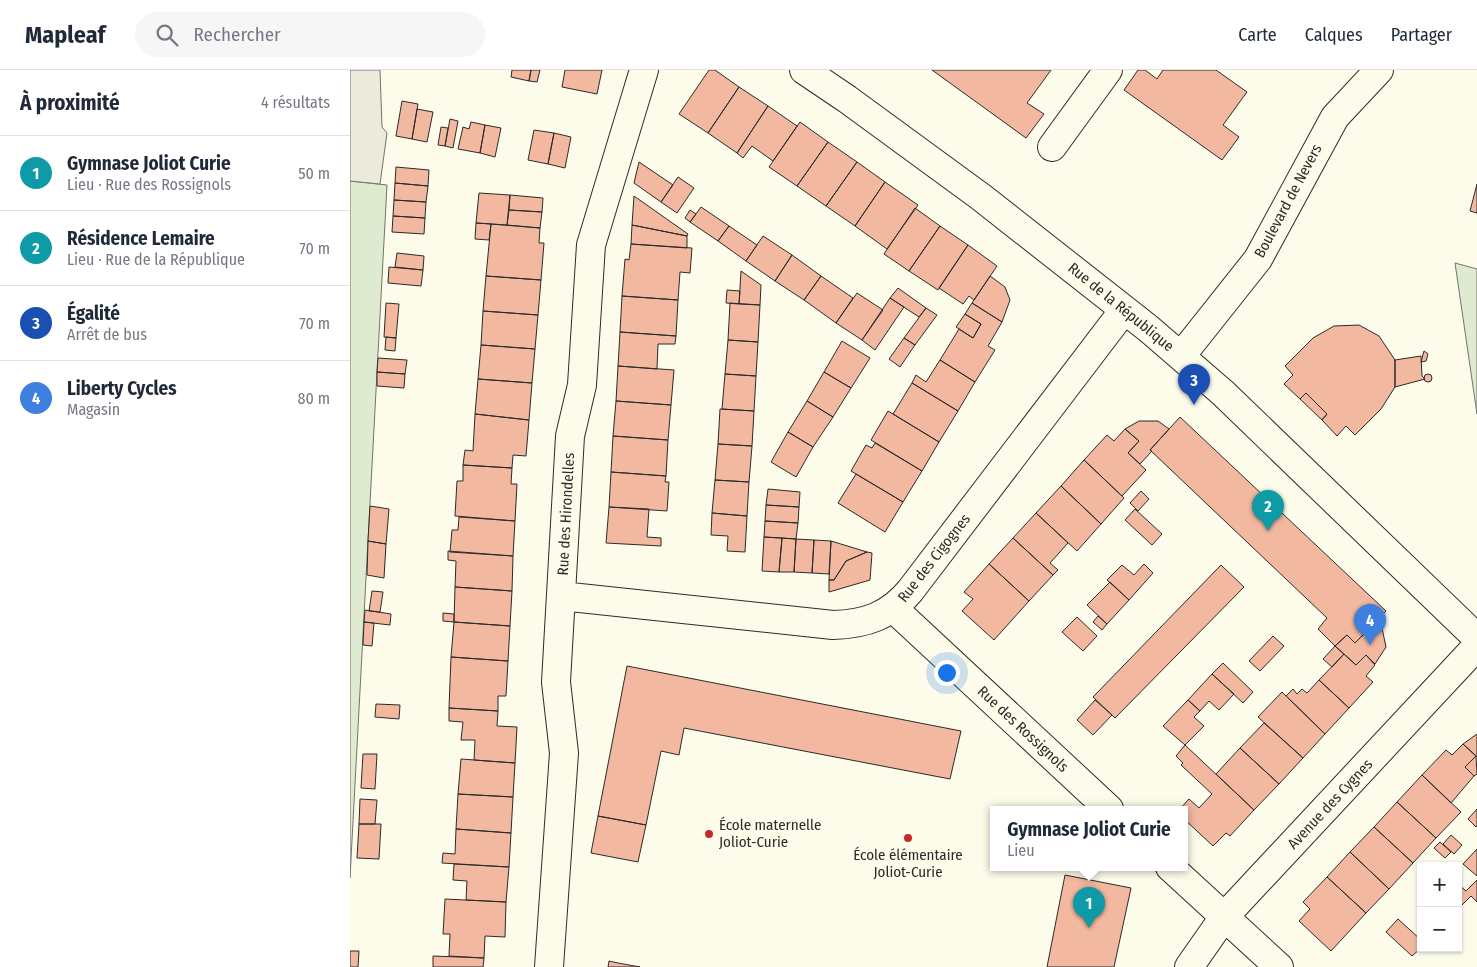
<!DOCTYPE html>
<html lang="fr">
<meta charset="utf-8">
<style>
:root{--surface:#fff;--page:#f6f6f7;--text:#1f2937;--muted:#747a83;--line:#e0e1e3;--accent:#0b8043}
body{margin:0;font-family:"Fira Sans Condensed",sans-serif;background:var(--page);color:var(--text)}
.controls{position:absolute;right:15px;bottom:15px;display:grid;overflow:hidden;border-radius:0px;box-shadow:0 1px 4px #0004}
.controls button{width:45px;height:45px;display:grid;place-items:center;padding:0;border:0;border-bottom:1px solid var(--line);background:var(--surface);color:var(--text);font:25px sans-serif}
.you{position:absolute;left:596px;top:602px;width:18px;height:18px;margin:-12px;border:4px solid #fff;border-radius:50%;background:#1a73e8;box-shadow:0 0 0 8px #1a73e833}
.badge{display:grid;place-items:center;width:32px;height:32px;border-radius:50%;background:var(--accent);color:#fff;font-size:16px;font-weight:700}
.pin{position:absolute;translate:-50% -41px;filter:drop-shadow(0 1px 2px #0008)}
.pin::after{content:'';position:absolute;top:26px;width:18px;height:15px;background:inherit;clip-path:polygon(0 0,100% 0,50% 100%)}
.popup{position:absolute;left:640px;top:736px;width:198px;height:65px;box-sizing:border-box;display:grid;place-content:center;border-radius:0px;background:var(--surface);filter:drop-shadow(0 1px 4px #0005);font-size:16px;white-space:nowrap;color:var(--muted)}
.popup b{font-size:19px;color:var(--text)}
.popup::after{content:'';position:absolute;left:50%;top:100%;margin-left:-10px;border:10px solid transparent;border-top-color:var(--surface)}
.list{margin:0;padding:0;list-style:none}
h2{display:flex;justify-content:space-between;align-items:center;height:65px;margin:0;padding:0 20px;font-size:21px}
h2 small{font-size:16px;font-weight:400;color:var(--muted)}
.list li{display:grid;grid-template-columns:32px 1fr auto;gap:15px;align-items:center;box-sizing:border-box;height:75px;padding:0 20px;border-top:1px solid var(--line)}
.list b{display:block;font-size:19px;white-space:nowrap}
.list p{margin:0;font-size:16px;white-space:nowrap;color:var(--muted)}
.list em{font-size:16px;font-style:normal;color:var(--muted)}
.icon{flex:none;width:28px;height:28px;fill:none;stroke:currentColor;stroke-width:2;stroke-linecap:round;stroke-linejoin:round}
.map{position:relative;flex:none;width:1127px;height:897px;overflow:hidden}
header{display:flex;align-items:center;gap:30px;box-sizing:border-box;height:70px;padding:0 25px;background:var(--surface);border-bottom:1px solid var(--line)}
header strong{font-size:24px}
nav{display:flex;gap:28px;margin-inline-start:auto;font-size:18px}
.search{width:350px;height:45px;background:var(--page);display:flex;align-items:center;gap:12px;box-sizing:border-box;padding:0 18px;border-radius:28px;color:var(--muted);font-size:19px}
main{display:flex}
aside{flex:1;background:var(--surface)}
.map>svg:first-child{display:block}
</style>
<header>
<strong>Mapleaf</strong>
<div class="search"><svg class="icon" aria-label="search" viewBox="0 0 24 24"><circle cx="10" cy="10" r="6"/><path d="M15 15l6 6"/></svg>Rechercher</div>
<nav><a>Carte</a><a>Calques</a><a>Partager</a></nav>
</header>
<main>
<aside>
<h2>À proximité<small>4 résultats</small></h2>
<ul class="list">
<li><span class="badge" style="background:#0f9aa8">1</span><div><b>Gymnase Joliot Curie</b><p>Lieu · Rue des Rossignols</p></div><em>50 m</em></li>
<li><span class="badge" style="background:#0f9aa8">2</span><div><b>Résidence Lemaire</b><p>Lieu · Rue de la République</p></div><em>70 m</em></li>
<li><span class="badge" style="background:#1a4fb4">3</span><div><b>Égalité</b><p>Arrêt de bus</p></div><em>70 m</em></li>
<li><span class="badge" style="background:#3f7fe0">4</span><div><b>Liberty Cycles</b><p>Magasin</p></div><em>80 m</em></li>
</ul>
</aside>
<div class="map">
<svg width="1127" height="897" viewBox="0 0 1127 897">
<rect width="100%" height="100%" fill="#fdfbea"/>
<path fill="#deebd1" stroke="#74746e" d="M 0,111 L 37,115 L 0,808 Z
M 1105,193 L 1127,199 L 1127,344 Z"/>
<path fill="#eceadb" stroke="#74746e" d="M 0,0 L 30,0 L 32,57 L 37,63 L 30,114 L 0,111 Z"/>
<path fill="#f2b8a0" stroke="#2b2b2b" d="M 162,0 L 181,0 L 179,11 L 161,7 Z
M 181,0 L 190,0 L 187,12 L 179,11 Z
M 215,0 L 252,0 L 247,24 L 212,17 Z
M 359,0 L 365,0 L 389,17 L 358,63 L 329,44 Z
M 582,0 L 701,0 L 677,33 L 694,44 L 676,68 Z
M 788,0 L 795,0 L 807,9 L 813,0 L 866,0 L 897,22 L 873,55 L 889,67 L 872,90 L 774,20 Z
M 389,17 L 418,36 L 387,83 L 358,63 Z
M 52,31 L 68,34 L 62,69 L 46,66 Z
M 418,36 L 447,56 L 423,91 L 402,76 L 393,88 L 387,83 Z
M 67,39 L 83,42 L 77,72 L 62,69 Z
M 100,49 L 108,51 L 103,78 L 95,76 Z
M 121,52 L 135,55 L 130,83 L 108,79 L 113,57 L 119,59 Z
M 450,52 L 478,72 L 447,116 L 419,97 Z
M 135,55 L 151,58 L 145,87 L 130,83 Z
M 91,57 L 98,58 L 95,76 L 88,75 Z
M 184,60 L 204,63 L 198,94 L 178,90 Z
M 204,63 L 221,67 L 215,98 L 198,94 Z
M 478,72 L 507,92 L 476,136 L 447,116 Z
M 289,92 L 323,115 L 311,132 L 284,113 Z
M 507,92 L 535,112 L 505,156 L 476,136 Z
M 46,97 L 79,100 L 78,116 L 45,113 Z
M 328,107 L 344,118 L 327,143 L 311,132 Z
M 535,112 L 568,135 L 537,179 L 505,156 Z
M 45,113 L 78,116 L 76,132 L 44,130 Z
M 1127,114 L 1127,143 L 1120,141 Z
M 129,123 L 160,125 L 157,155 L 126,153 Z
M 160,125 L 193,128 L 192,142 L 159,140 Z
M 284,126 L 338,164 L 337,166 L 282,155 Z
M 44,130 L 76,132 L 75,148 L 43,146 Z
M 351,137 L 379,156 L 368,171 L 340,152 Z
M 565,138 L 590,156 L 559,201 L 534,184 Z
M 159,140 L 192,142 L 190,158 L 157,155 Z
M 340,140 L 346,144 L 340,152 L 335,148 Z
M 43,146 L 75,148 L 74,164 L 42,162 Z
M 126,153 L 141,154 L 139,170 L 125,169 Z
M 141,154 L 190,158 L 189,173 L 194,173 L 191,210 L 136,206 Z
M 282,155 L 337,166 L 337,178 L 281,174 Z
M 379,156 L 407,175 L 396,191 L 368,171 Z
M 590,156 L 618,175 L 588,220 L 559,201 Z
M 413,166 L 442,185 L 425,211 L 396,191 Z
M 281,174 L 342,178 L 340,203 L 330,202 L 328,230 L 272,226 L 275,189 L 279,190 Z
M 618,175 L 647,196 L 624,230 L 619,226 L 613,234 L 589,218 Z
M 47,183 L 74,186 L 73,200 L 45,197 Z
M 442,185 L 471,206 L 454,230 L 425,211 Z
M 39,197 L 73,200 L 71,216 L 38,213 Z
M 391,201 L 411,215 L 410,235 L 389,234 Z
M 136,206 L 191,210 L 188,245 L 133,241 Z
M 471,206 L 503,228 L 486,253 L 454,230 Z
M 640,206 L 655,217 L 660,230 L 652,252 L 622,233 Z
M 548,218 L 576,238 L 569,247 L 540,228 Z
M 377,220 L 390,221 L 389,234 L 376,233 Z
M 507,223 L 533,240 L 512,270 L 486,253 Z
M 272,226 L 328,230 L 326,266 L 270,262 Z
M 540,228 L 554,237 L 525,280 L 512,270 Z
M 36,233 L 49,234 L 46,268 L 34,267 Z
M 380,233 L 410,235 L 408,272 L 378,270 Z
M 622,233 L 652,252 L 638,276 L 645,280 L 625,312 L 590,290 L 609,259 L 623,268 L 631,254 L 615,244 Z
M 576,238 L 587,245 L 565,275 L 554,268 Z
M 133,241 L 188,245 L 185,279 L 131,275 Z
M 615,244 L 631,254 L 623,268 L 606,257 Z
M 1009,255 L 1029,266 L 1045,290 L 1045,317 L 1031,339 L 1005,365 L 996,356 L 987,366 L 972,350 L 977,344 L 956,323 L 950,329 L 934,314 L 943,305 L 935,296 L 963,268 L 984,256 Z
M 270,262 L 326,266 L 325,274 L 308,274 L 307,299 L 268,296 Z
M 36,267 L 46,268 L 45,281 L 35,280 Z
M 554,268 L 565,275 L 550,297 L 539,289 Z
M 378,270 L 408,272 L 406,306 L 375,304 Z
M 492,271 L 520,288 L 501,318 L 474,302 Z
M 131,275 L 185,279 L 182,313 L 128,309 Z
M 1074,281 L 1078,284 L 1076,291 L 1071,292 Z
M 1071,286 L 1072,306 L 1075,309 L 1045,317 L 1045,290 Z
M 28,288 L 57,290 L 55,304 L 27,302 Z
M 590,290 L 625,312 L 608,341 L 562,313 L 566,305 L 576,312 Z
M 268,296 L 324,300 L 321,335 L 266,331 Z
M 27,302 L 55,304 L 54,318 L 27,316 Z
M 474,302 L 501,318 L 483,347 L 457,331 Z
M 375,304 L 406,306 L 404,341 L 372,339 Z
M1074 308a4 4 0 1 1 8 0a4 4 0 1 1-8 0Z
M 128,309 L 182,313 L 179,350 L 125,344 Z
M 562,313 L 608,341 L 589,372 L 543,344 Z
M 956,323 L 977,344 L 972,350 L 950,329 Z
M 266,331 L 321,335 L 318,370 L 263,366 Z
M 457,331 L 483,347 L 463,377 L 438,362 Z
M 370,339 L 404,341 L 402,376 L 368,374 Z
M 538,341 L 589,372 L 572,401 L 521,370 Z
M 125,344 L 179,350 L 176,386 L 163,385 L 162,398 L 113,395 L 115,380 L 123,381 Z
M 830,347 L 1036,541 L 1005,573 L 997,565 L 985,576 L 968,559 L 977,548 L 800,380 Z
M 789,351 L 808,351 L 819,359 L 800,380 L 802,381 L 790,394 L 778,383 L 789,371 L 775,359 Z
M 775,359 L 789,371 L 778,383 L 796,400 L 772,426 L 734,390 L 757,365 L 764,371 Z
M 438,362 L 463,377 L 446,407 L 421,392 Z
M 263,366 L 318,370 L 316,406 L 261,402 Z
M 525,373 L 572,401 L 553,432 L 501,401 L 516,375 L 522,378 Z
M 368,374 L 402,376 L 399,412 L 365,410 Z
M 734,390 L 774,428 L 751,454 L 711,416 Z
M 113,395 L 162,398 L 161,414 L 167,414 L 165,451 L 105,446 L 107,411 L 113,411 Z
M 261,402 L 316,406 L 315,412 L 319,412 L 317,441 L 259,437 Z
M 506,404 L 553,432 L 535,462 L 488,433 Z
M 365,410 L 399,412 L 397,446 L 362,443 Z
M 711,416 L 751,454 L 727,481 L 686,443 Z
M 418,419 L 450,422 L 449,437 L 416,435 Z
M 791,421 L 799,429 L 788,441 L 780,433 Z
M 416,435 L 449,437 L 448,453 L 415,451 Z
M 20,436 L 39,439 L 36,474 L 18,471 Z
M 259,437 L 299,439 L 297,467 L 311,468 L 311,476 L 256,473 Z
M 785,439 L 812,464 L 802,475 L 775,450 Z
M 362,443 L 397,446 L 395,482 L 377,481 L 378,466 L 361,465 Z
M 686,443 L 718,473 L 700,493 L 708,500 L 703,505 L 663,468 Z
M 109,447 L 165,451 L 163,486 L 100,482 L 102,460 L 108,460 Z
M 415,451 L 448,453 L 446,469 L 414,467 Z
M 414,467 L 432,468 L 429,502 L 412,501 Z
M 432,468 L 446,469 L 444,502 L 429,502 Z
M 663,468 L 703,505 L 679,531 L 639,494 Z
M 446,469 L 464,470 L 462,503 L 444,502 Z
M 464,470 L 481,471 L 479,504 L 462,503 Z
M 18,471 L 36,474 L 34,508 L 17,505 Z
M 481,471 L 517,482 L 496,491 L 484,510 L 479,510 Z
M 98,481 L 163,486 L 162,521 L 105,517 L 106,491 L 98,490 Z
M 517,482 L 522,483 L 520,510 L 479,522 L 479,510 L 484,510 L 496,491 Z
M 639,494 L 679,531 L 644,570 L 612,541 L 623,529 L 614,522 Z
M 794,494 L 803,503 L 779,530 L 757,510 L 772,495 L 784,505 Z
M 871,495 L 894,517 L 765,648 L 743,627 Z
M 760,512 L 779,530 L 757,554 L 737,535 Z
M 105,517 L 162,521 L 160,556 L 104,552 Z
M 22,521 L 33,522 L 30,542 L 19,541 Z
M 15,540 L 41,544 L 40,555 L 14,552 Z
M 93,543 L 104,544 L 104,552 L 93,551 Z
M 748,546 L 757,554 L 752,560 L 743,552 Z
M 727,547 L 747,566 L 733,581 L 712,562 Z
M 14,552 L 24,553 L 22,576 L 13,575 Z
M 104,552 L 160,556 L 158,591 L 101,587 Z
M 1026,552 L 1032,558 L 1036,577 L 1025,594 L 1016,585 L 1006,595 L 985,576 L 997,565 L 1005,573 Z
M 923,566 L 934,576 L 910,601 L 899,591 Z
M 985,576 L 994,584 L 982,597 L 973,589 Z
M 994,584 L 1006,595 L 1016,585 L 1025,595 L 1016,606 L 1023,612 L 999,638 L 969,610 Z
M 101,587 L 158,591 L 156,626 L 148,626 L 148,641 L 99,638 Z
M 873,593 L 903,622 L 893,633 L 862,604 Z
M 277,596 L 611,661 L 600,709 L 334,658 L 329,685 L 311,681 L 296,755 L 248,746 Z
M 862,604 L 884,624 L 869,640 L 859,631 L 850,641 L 838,630 Z
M 969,610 L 999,638 L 975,664 L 936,626 L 943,619 L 947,624 L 952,619 L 957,623 Z
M 932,622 L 975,664 L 953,688 L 908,647 Z
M 745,630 L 762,645 L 743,665 L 727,650 Z
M 838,630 L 850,641 L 844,647 L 854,656 L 835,675 L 813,656 Z
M 26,634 L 50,635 L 49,649 L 25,647 Z
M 99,638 L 148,641 L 147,656 L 167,657 L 165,693 L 124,690 L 125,670 L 111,670 L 113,652 L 99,651 Z
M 914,653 L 953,688 L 929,714 L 890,678 Z
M 1127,664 L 1127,687 L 1113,674 Z
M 1113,674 L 1126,686 L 1115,697 L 1124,706 L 1101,733 L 1072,705 L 1096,680 L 1102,685 Z
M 835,675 L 904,740 L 880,766 L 876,763 L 863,776 L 834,749 L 834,739 L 830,739 L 839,729 L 849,738 L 862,724 L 831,695 L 833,693 L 826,686 Z
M 890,678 L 929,714 L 904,740 L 866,704 Z
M 13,684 L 27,684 L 25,719 L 11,718 Z
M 1126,686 L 1127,704 L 1124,706 L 1115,697 Z
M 111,689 L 165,693 L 163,727 L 108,724 Z
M 1072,705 L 1111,742 L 1086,768 L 1047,732 Z
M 108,724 L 163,727 L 161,763 L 106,759 Z
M 10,729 L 27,730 L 25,754 L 9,754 Z
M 1047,732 L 1086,768 L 1063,793 L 1024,757 Z
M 1127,739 L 1127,756 L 1126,757 L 1118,749 Z
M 248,746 L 296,755 L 288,792 L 241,783 Z
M 9,754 L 31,754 L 29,789 L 7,788 Z
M 1024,757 L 1063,793 L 1039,819 L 1000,782 Z
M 106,759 L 161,763 L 159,797 L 92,793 L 93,783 L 105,784 Z
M 1101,765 L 1112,775 L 1104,784 L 1093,774 Z
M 1090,772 L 1101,782 L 1095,788 L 1084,778 Z
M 1127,779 L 1127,806 L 1113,794 Z
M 1000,782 L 1039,819 L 1016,843 L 977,807 Z
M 104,794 L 159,797 L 156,832 L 116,830 L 117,811 L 103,810 Z
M 715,805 L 781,818 L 764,897 L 697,897 Z
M 977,807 L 1016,843 L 981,881 L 949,851 L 960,839 L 953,832 Z
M 1127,810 L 1127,832 L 1121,826 L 1110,837 L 1108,835 L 1108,814 L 1116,821 Z
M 95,829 L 156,832 L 155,867 L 135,866 L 134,888 L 99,886 L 100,864 L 93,864 Z
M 1048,849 L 1071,870 L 1071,878 L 1062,886 L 1036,862 Z
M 0,881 L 9,881 L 8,897 L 0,897 Z
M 83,886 L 134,888 L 133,897 L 83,897 Z
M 259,891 L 268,893 L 290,897 L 258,897 Z"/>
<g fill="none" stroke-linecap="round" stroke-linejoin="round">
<defs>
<path id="street" d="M 702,77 L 758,0
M 831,286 L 908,189 L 985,47 L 1029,0
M 211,526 L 483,555 C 516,554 539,546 560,521 L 774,240
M 543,538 L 759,739
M 820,797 L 929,897
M 199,897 L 214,683 L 206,612 L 220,366 L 232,315 L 241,175 L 294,0
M 839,897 L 874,847 L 1127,576"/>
<path id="secondary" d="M 454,0 L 497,29 L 631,127 L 799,259 L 873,323 L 1127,568"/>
</defs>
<use href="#street" stroke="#2b2b2b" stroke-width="30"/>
<use href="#secondary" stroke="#2b2b2b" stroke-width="30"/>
<use href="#street" stroke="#fdfbea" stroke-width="28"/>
<use href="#secondary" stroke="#fdfbea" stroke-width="28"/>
</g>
<g fill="#c62828" stroke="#fdfbea" stroke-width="2">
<circle cx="359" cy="764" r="5"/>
<circle cx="558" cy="768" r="5"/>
</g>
<g text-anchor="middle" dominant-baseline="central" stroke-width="4" stroke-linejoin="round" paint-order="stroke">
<g font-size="15" fill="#2b2b2b" stroke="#fdfbea">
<text transform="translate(938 131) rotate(-62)">Boulevard de Nevers</text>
<text transform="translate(771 237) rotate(39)">Rue de la République</text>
<text transform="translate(216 444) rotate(-87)">Rue des Hirondelles</text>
<text transform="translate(584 488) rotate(-52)">Rue des Cigognes</text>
<text transform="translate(673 659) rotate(43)">Rue des Rossignols</text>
<text transform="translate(980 734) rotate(-47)">Avenue des Cygnes</text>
</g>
<g font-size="15" fill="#2b2b2b" stroke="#fdfbea" text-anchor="start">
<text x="369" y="755">École maternelle<tspan x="369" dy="17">Joliot-Curie</tspan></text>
<text x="558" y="785" text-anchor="middle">École élémentaire<tspan x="558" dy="17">Joliot-Curie</tspan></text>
</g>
</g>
</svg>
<div class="controls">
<button>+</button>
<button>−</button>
</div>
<div class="you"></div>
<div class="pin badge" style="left:739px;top:858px;background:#0f9aa8">1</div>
<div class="popup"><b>Gymnase Joliot Curie</b>Lieu</div>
<div class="pin badge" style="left:918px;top:461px;background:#0f9aa8">2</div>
<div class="pin badge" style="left:844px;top:335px;background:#1a4fb4">3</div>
<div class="pin badge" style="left:1020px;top:575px;background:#3f7fe0">4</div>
</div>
</main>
